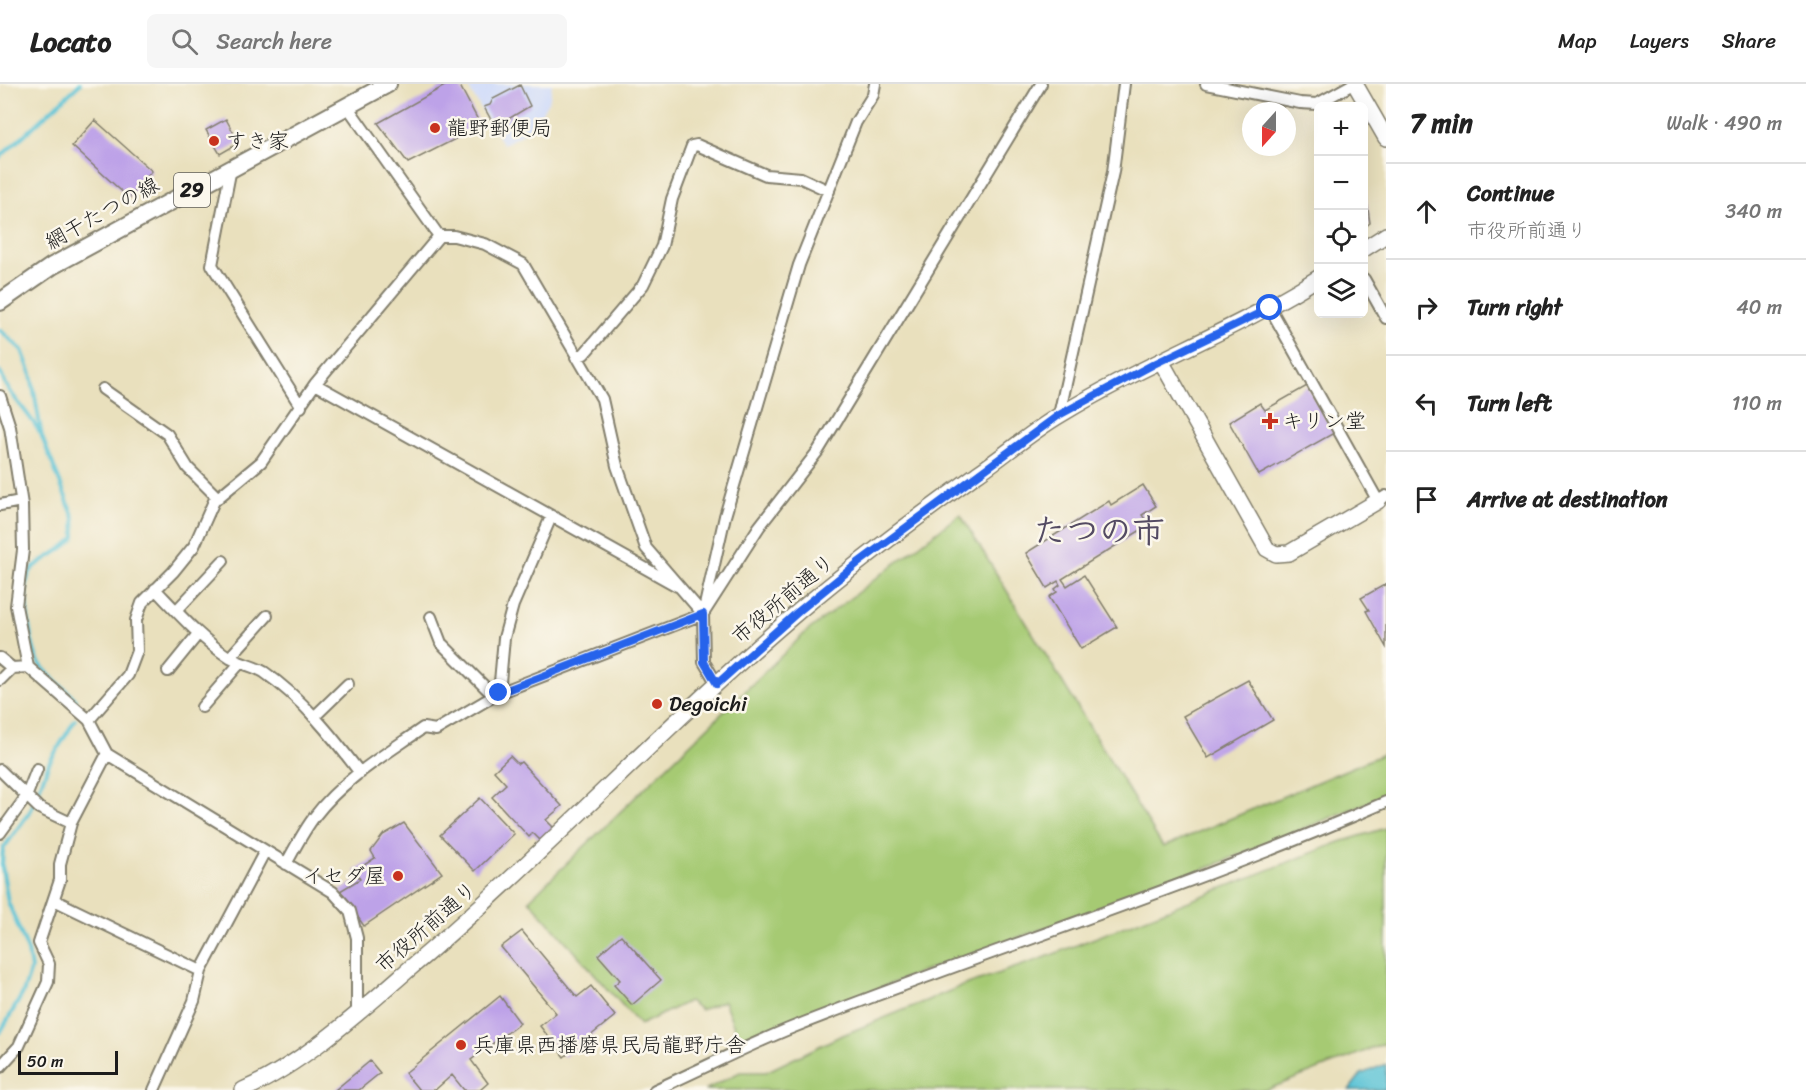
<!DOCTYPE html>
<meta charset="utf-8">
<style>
:root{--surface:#fff;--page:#f6f6f6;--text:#222;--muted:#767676;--line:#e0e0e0}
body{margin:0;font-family:Sriracha,"Klee One",sans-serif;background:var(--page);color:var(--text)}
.controls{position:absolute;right:18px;top:18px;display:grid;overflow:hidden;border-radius:9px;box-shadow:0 6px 24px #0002}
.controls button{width:54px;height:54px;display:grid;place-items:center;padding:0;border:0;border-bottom:2px solid var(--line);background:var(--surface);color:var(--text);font:30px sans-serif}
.compass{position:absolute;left:1242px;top:18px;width:54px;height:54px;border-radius:50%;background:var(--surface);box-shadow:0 6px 24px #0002;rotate:201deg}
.scale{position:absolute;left:18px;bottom:15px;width:100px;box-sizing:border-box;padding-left:6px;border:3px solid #1c1c1c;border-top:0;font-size:16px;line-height:21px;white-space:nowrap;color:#1c1c1c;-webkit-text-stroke:4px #fbf7ec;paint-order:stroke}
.stop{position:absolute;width:18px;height:18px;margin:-14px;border:4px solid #2563eb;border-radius:50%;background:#fff}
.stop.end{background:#2563eb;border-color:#fff;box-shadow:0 2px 6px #0008}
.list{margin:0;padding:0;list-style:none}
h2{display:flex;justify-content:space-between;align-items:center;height:78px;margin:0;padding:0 24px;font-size:26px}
h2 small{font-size:20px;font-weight:400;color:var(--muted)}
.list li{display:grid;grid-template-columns:39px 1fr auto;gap:18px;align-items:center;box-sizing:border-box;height:96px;padding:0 24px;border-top:2px solid var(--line)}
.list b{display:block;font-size:22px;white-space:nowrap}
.list p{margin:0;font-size:20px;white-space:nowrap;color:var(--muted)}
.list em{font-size:20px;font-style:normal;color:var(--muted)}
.icon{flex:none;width:33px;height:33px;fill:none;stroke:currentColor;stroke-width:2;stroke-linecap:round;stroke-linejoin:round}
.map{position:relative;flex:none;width:1386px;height:1006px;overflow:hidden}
header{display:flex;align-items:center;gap:36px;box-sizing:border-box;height:84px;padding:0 30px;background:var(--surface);border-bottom:2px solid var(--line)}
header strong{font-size:28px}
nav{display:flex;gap:33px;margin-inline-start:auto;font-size:21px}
.search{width:420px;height:54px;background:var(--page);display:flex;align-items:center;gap:15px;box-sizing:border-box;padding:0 21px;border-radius:9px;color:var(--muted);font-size:22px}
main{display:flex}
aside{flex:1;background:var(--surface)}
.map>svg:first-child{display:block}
</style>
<header>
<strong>Locato</strong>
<div class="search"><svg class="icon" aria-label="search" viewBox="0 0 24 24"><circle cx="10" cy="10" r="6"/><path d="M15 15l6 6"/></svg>Search here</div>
<nav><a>Map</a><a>Layers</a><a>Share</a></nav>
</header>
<main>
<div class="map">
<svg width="1386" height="1006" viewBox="0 0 1386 1006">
<rect width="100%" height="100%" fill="#fbf7ec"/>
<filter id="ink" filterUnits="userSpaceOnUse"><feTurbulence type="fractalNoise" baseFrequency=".0167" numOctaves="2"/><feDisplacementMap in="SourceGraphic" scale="12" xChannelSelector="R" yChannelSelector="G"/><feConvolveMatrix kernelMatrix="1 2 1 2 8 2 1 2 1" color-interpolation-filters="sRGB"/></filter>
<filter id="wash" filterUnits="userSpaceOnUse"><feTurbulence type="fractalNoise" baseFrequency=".008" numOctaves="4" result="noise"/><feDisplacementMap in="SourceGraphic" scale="24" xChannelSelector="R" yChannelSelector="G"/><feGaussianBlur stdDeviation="1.35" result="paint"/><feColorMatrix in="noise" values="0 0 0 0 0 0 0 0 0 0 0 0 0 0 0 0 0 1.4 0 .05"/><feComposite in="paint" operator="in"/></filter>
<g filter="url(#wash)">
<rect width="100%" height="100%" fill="#e9e0bd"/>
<path fill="#cedafa" d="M 466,0 L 552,0 L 550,14 L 533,44 L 503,61 Z"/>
<path fill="#a6ca73" stroke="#617348" stroke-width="1.5" d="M 960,430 L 1163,763 L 1386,669 L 1386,711 L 1168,800 L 916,890 L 740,958 L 724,917 L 701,926 L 689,917 L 640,941 L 529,816 L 806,548 Z
M 1386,744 L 1386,959 L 1266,1006 L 705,1006 L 740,988 L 766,988 L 838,953 L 962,902 L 1046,873 L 1340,758 Z"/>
<path fill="#59c2d5" stroke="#3a6f78" stroke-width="1.5" d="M 1386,980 L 1386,1006 L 1349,1006 L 1361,990 Z"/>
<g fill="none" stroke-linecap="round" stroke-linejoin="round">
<path stroke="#59c2d5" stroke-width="4" d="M 0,73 L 80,0
M 0,246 L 22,266 L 31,290 L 42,353 L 74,434 L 75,453 C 63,468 35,477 29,490 C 21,506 31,566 40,580 C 49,593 66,605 76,616
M 0,288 C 10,313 28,327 40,349
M 0,949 L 23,909 L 31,885 L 28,867 L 8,818 L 2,782 L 3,765 L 31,726 L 49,679 L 75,636"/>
</g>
<g id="blocks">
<path fill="#bda2e8" d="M 448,0 L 459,0 L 481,42 L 408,79 L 378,39 Z
M 520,1 L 530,22 L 495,43 L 484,23 L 490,21 L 493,15 Z
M 226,35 L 239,59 L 220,70 L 206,46 Z
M 95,36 L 152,87 L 129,114 L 72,62 Z
M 1364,99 L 1370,139 L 1364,144 Z
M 1307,302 L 1334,349 L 1259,391 L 1229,338 L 1260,319 L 1265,326 Z
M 1143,401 L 1156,422 L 1142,431 L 1149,441 L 1062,495 L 1067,502 L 1084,491 L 1117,543 L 1081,565 L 1049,513 L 1057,508 L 1055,505 L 1060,501 L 1058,497 L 1047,504 L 1026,469 L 1109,417 L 1111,421 Z
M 1386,500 L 1386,563 L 1366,527 L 1369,526 L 1361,514 Z
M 1248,596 L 1273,636 L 1208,674 L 1183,632 Z
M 510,672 L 518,680 L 521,678 L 562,722 L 546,736 L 556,746 L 542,758 L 533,749 L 529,753 L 492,713 L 506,700 L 494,687 Z
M 480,714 L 514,750 L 475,787 L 440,751 Z
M 404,739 L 442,789 L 364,842 L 340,807 L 360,795 L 355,787 L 375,774 L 371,767 L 383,751 Z
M 522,847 L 577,913 L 591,902 L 615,932 L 564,973 L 540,942 L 556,929 L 501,863 Z
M 621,851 L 661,896 L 632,921 L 614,901 L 620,896 L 598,871 Z
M 500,912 L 520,939 L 471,976 L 488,999 L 480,1006 L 464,1006 L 452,991 L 435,1006 L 419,1006 L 405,989 Z
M 370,977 L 380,989 L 359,1006 L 335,1006 Z"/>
</g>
</g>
<g filter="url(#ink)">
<use href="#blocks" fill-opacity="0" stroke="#827e6c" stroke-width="1.5"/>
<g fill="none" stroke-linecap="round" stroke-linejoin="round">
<defs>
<path id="street" d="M 1206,0 L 1300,19 L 1317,20 L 1353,0
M 347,22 L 439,152 L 454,152 L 485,160 L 523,180 L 602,315 L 617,382 L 646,464 L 703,530
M 231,84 L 212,181 L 301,323
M 1364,195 L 1386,234
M 1270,224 L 1378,417 L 1386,412
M 576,273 L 584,270 L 643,201 L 662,162 L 672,115 L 692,62 L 697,61 L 766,91 L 801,94 L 829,107
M 315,300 L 439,152
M 103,305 L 167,350 L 188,384 L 218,414
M 0,312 L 10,343 L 22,421 L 23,466 L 16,522 L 28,583 L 89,636 L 107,670 L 333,808 L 350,827 L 357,854 L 357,930
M 1059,331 L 1113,88 L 1124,0
M 0,421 L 21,417
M 155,505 C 179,530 201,555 230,574 C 241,580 254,582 264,588 C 302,614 333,653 360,689
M 176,527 L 223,477
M 431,533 L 441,559 L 494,612
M 230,573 L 267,532
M 0,574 L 12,584 L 28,583
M 168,587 L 198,550
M 0,596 L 12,584
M 717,600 L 704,578 L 703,530 L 725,432 L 799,181 L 856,38 L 873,11 L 875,0
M 499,609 L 504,554 L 513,521 L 551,433
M 202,623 L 240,579
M 314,633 L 348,600
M 89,636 L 128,591 L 137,567 L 136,536 L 142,519 L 173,488 L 194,462 L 214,417 L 261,378 L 315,300 L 677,502
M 0,686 L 39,724 L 71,739
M 0,749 L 26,713 L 37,685
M 286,780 C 295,764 304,746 315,732 C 343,695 386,670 423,644 L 436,646 L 499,609 L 703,530 L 759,443 L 818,367 L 1041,0
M 54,816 L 201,887
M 0,983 L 19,962 L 48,898 L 49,880 L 39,859 L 60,796 L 60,780 L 71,739 L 107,670
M 154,1006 L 194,917 L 201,887 L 265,767
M 655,1006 C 702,985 748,961 796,942 C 992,865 1193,802 1386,718"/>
<path id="secondary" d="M 1355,0 L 1386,54
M 1364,165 L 1386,151
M 1161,277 L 1267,465 L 1276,470 L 1289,469 L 1378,417
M 243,1006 C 301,981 361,927 408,886 C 543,772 664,641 799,527 C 856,479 916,434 977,390 C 1005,371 1031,348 1060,331 C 1143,280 1236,246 1318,194"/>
<path id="primary" d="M 0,218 L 52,182 L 388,0"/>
</defs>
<use href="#street" stroke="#827e6c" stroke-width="14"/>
<use href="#secondary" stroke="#827e6c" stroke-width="18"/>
<use href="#primary" stroke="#827e6c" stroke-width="20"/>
<use href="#street" stroke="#fff" stroke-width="10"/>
<use href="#secondary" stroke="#fff" stroke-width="15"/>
<use href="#primary" stroke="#fff" stroke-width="16"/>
</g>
</g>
<g fill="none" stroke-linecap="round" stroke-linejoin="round" filter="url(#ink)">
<path stroke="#2563eb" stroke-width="8" d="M 499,609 L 703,530 L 704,578 L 717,600 L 799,527 L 858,479 L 1059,331 L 1154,280 L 1270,224"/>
</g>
<g fill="#c8321e" stroke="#fbf7ec" stroke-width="2">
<circle cx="435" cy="44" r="6"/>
<circle cx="214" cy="57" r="6"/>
<path d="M1267 328h6v6h6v6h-6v6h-6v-6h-6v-6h6z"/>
<circle cx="657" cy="620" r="6"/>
<circle cx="398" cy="792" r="6"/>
<circle cx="461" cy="961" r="6"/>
</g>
<g text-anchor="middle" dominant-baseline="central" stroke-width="5" stroke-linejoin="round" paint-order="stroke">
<rect fill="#fbf7ec" stroke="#5f5e5a" stroke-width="1.5" x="174" y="89" width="36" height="34" rx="4.5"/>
<g font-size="20" font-weight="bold" fill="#1c1c1c">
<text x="192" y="106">29</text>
</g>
<g font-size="21" fill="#1c1c1c" stroke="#fbf7ec" text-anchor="start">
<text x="447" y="44">龍野郵便局</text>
<text x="226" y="57">すき家</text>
<text x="1282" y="337">キリン堂</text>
<text x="669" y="620">Degoichi</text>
<text x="386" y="792" text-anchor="end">イセダ屋</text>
<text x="473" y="961">兵庫県西播磨県民局龍野庁舎</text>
</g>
<g font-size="21" fill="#1c1c1c" stroke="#fbf7ec">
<text transform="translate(102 129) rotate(-29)">網干たつの線</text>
<text transform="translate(783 515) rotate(-40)">市役所前通り</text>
<text transform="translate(426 843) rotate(-41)">市役所前通り</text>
</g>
<g font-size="33" font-weight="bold" fill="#544b63" stroke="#fbf7ec">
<text x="1099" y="447">たつの市</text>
</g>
</g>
</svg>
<div class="controls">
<button>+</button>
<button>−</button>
<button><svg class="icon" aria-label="locate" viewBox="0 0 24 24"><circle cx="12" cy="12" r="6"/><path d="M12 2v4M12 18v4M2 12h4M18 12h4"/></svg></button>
<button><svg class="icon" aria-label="layers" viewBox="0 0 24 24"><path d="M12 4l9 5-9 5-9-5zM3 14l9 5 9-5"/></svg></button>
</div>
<svg class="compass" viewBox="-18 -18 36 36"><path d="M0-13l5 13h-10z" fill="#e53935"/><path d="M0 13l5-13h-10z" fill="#767676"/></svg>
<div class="scale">50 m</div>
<div class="stop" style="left:1270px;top:224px"></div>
<div class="stop end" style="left:499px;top:609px"></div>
</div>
<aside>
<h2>7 min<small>Walk · 490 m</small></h2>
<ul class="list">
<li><svg class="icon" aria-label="ahead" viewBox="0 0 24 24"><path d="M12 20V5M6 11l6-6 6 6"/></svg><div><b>Continue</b><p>市役所前通り</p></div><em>340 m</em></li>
<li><svg class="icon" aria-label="right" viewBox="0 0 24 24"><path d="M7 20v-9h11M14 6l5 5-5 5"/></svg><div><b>Turn right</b></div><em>40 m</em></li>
<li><svg class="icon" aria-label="left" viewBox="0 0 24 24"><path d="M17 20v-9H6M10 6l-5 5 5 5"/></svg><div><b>Turn left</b></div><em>110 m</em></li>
<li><svg class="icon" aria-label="arrive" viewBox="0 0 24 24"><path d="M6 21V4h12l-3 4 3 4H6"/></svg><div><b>Arrive at destination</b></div></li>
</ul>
</aside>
</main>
